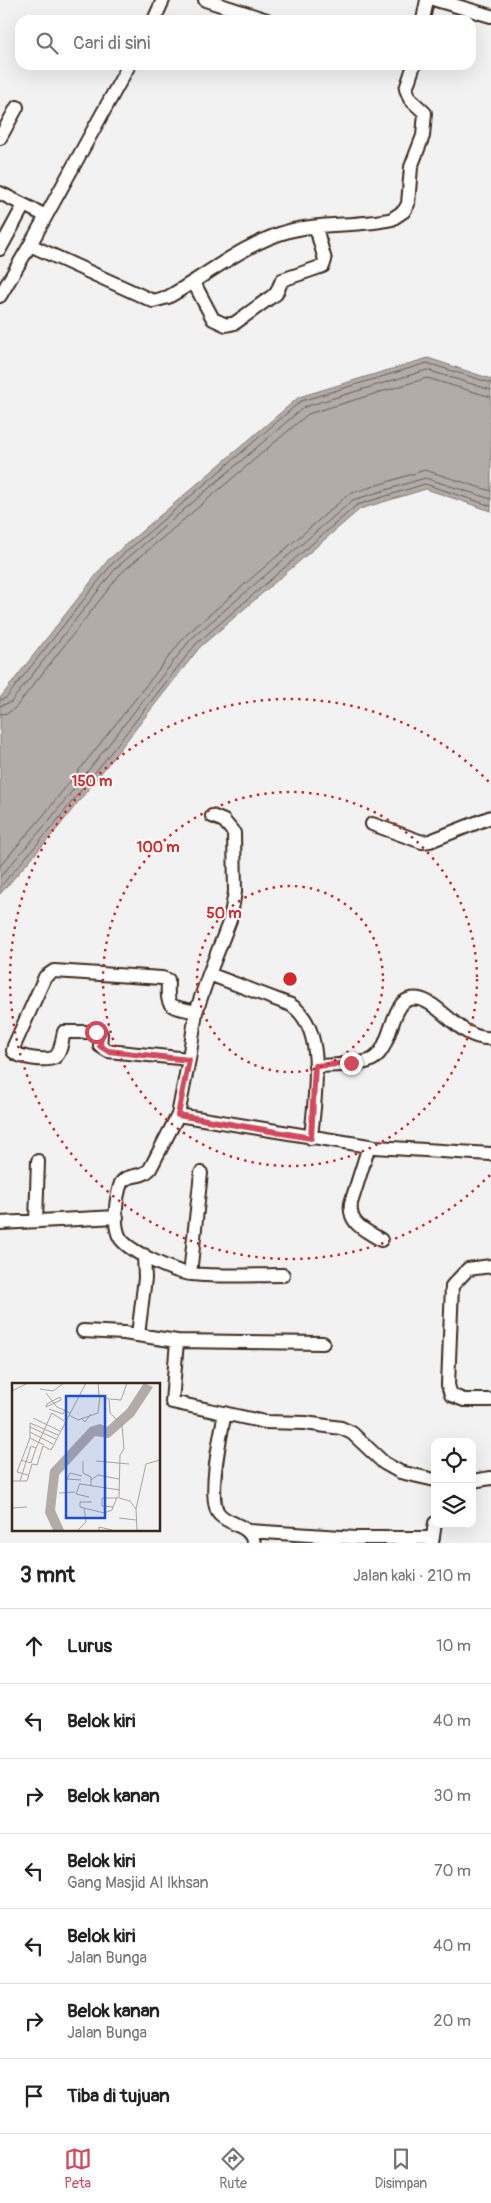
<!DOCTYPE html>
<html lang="id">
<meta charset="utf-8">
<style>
:root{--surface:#fff;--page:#f2f2f2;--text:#222;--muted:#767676;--line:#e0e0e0;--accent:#d1495b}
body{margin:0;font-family:Pangolin,sans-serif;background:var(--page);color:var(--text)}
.controls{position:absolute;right:15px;bottom:15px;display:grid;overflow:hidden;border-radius:10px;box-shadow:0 5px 20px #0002}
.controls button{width:45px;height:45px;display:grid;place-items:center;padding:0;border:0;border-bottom:1px solid var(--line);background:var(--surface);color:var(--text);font:25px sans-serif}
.stop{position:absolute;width:15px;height:15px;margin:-11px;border:4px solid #d1495b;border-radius:50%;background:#fff}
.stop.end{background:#d1495b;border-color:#fff;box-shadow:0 1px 5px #0008}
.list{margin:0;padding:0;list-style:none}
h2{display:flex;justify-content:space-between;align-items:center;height:65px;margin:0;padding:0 20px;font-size:21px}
h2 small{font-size:16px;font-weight:400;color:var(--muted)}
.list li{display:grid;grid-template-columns:32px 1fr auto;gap:15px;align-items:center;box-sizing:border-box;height:75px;padding:0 20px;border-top:1px solid var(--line)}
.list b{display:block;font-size:19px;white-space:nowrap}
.list p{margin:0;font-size:16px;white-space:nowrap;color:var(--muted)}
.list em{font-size:16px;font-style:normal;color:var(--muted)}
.icon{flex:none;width:28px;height:28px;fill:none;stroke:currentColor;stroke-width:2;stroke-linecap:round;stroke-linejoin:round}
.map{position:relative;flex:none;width:491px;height:1543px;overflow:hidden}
.search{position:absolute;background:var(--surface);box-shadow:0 5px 20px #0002;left:15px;right:15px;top:15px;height:55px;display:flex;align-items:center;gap:12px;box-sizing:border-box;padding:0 18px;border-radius:15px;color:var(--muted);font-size:19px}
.sheet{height:590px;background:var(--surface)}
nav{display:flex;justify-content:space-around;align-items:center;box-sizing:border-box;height:70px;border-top:1px solid var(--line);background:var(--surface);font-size:14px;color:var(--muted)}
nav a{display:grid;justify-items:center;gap:2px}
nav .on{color:var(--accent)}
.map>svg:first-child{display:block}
</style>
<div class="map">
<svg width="491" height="1543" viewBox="0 0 491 1543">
<rect width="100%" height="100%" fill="#f3f2f2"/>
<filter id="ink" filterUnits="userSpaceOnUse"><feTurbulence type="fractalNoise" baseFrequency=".02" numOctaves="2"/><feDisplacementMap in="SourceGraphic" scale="10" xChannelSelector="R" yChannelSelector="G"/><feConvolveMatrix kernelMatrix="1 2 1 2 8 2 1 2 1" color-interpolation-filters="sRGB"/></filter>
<g filter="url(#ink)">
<path fill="#b2aba7" stroke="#827770" d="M 428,358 L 491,379 L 491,511 L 426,489 L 360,509 L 200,647 L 57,829 L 0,894 L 0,698 L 108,560 L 299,397 Z"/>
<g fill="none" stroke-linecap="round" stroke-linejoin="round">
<path stroke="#6b5e55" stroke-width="1" d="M 0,700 L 6,698 L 112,564 L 301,401 L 427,363 L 491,383
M 0,706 L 11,702 L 116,568 L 304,407 L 427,370 L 491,390
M 0,714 L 8,713 L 16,707 L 121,573 L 308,414 L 427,378 L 491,397
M 0,866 L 42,817 L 186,635 L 349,494 L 425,470 L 491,491
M 0,877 L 48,822 L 191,639 L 353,500 L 425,478 L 491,499
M 0,887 L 53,826 L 196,644 L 357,505 L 425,484 L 491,506"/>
<defs>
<path id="street" d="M 205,0 L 267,20
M 436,0 L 491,16
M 154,20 L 163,0
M 423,20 L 427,0
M 0,138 L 17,107
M 0,193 L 46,216
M 30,245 L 153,301 L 168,297 C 207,275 245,243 289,231 C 322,222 358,227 392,219 L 404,211 L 408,204 L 411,167 L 423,136 L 425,113 L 410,99 L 406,89 L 414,65
M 0,249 L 24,205
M 194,283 L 213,319 L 226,325 L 235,323 L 271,297 L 276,294 L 282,280 L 323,266 L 325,260 L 316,228
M 0,296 L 30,245 L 129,65
M 212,816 L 224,821 L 234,833 L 235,892 L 230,920 L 209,974 L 291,1005 C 328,1029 314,1100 311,1138
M 372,824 L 422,842 L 430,841 L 491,817
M 209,974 L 196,1012 L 189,1059 L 178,1115 L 150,1169 C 141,1179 128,1173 121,1183 C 116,1197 113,1222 119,1236 C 126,1251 176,1273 192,1274 C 222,1277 253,1275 283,1275
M 189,1059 L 108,1051 L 100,1046 L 101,1034 L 99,1032 L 64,1032 C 62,1039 61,1053 55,1057 C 48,1062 18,1058 13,1051 L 14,1046 L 45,977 L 54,971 L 162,978 L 168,980 C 167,1010 168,1005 196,1012
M 315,1066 C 331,1065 353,1066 369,1061 C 393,1052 389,1004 410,999 C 437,993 457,1041 491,1038
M 178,1115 L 375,1147 L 491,1154
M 369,1146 L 351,1203 C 348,1225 366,1230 381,1240
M 36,1221 L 38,1161
M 0,1223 L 117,1217
M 491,1266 L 468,1269 L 452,1286 L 448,1385 L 451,1395 L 464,1400 L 491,1400
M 190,1274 L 201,1173
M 83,1331 L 124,1333 L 177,1341
M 138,1335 L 145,1278 L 144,1255
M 323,1343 L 177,1341 L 172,1402 L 265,1422 L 305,1423 L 341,1428 L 352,1433 L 384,1463 L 400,1472 L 435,1480
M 225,1413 C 221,1432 206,1502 220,1515 C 232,1526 250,1525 254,1543
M 472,1481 L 491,1478
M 249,1531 L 356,1538 L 433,1538
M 432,1543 L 435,1523"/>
</defs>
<use href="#street" stroke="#3b2a1e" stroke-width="16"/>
<use href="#street" stroke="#fff" stroke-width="12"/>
</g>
</g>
<g fill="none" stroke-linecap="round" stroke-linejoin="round" filter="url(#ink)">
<path stroke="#d1495b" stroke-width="6" d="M 96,1032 L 101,1034 L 100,1046 L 108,1051 L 189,1060 L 178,1115 L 311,1138 L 315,1066 L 351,1063"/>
</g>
<g fill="none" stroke="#d62828" stroke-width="2.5" stroke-dasharray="2.5 5">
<circle cx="290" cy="979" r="93"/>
<circle cx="290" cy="979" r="187"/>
<path d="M490 1175A280 280 0 1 1 490 783"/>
</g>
<g transform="translate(12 1383)">
<rect width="148" height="148" fill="#f3f2f2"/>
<path d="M 132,0 L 141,4 L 122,33 L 97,55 L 83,53 L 47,92 L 43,127 L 52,147 L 41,147 L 33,130 L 38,87 L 78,44 L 88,41 L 95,44 L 115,26 Z" fill="#b2aba7"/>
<path fill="none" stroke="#a9a29d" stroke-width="1" d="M 86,0 L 87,12 L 97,16 L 98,30 L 110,42 L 112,66 L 108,72 L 107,115 L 118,118 L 124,126 L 125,147M 28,6 L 41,8 L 52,0M 0,8 L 16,0M 34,10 L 45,24 L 58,30M 48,14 L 49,17 L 34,24 L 35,21 ZM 98,16 L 109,17 L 115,0M 37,26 L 51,31 L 55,22M 57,32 L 66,37 L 86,30 L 88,13M 38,34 L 40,30 L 52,38M 21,35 L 48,48M 69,35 L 73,39 L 79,31M 18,44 L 44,56M 18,49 L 41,61M 18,55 L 32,62M 9,77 L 19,80 L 24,65M 71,78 L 71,90 L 79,94 L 79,103M 84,78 L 117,81M 16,92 L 5,89 L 18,55 L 18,40 L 46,52M 69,97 L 55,96 L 58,90 L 70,93M 79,97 L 86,92 L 107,96M 0,98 L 8,98 L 19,63 L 24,65 L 38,34M 8,98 L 15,98 L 20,81 L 25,82 L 31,63 L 39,67 L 74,0M 68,100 L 64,111 L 77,114M 68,101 L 108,107M 47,110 L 63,109M 80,119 L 68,119 L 68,124 L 92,130 L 100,127 L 105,114M 101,124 L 90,123 L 90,115 L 106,115M 0,125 L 15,124M 124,126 L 134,81 L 148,77M 107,135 L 124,137M 66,147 L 74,139 L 72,125M 87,147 L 87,144 L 100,147"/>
<path fill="#1d4ed8" fill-opacity="0.15" stroke="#1d4ed8" stroke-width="2.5" d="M 54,13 L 93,13 L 93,135 L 54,135 Z"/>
<rect width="148" height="148" fill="none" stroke="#3b2a1e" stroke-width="2.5"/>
</g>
<circle cx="290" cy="979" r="8" fill="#d62828" stroke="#fff" stroke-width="2.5"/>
<g font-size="15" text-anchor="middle" font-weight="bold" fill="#d62828" stroke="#fff" stroke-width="4" stroke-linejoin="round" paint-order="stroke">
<text x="92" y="786">150 m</text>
<text x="158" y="852">100 m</text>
<text x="224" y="918">50 m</text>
</g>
</svg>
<div class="controls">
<button><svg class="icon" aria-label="locate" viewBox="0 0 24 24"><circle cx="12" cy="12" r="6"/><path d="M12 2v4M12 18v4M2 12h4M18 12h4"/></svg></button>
<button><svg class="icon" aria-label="layers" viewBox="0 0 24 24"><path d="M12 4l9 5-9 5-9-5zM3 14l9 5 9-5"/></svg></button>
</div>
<div class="stop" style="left:96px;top:1032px"></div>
<div class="stop end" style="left:351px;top:1063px"></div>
<div class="search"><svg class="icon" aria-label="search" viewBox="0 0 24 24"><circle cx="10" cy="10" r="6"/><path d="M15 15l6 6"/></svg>Cari di sini</div>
</div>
<section class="sheet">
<h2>3 mnt<small>Jalan kaki · 210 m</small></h2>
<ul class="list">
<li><svg class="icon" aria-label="ahead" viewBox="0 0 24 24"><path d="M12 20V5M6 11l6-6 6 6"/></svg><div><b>Lurus</b></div><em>10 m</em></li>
<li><svg class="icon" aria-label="left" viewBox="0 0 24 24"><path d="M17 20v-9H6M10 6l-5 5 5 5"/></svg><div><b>Belok kiri</b></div><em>40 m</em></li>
<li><svg class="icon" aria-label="right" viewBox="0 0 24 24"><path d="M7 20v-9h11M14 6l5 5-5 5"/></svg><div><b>Belok kanan</b></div><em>30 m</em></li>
<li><svg class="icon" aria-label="left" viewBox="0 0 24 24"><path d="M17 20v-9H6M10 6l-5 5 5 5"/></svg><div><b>Belok kiri</b><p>Gang Masjid Al Ikhsan</p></div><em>70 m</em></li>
<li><svg class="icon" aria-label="left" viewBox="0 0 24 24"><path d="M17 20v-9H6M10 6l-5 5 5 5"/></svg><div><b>Belok kiri</b><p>Jalan Bunga</p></div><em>40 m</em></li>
<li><svg class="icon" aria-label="right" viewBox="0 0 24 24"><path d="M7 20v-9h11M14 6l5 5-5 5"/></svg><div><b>Belok kanan</b><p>Jalan Bunga</p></div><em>20 m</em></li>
<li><svg class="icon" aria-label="arrive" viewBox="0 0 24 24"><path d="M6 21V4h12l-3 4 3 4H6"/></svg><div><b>Tiba di tujuan</b></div></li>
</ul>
</section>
<nav>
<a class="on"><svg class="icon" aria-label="map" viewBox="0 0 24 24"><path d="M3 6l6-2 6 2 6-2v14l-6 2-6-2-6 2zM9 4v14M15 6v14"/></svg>Peta</a>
<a><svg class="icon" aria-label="directions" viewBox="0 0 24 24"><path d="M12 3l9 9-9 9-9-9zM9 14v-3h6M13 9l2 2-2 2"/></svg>Rute</a>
<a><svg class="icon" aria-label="saved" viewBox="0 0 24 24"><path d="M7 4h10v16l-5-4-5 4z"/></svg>Disimpan</a>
</nav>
